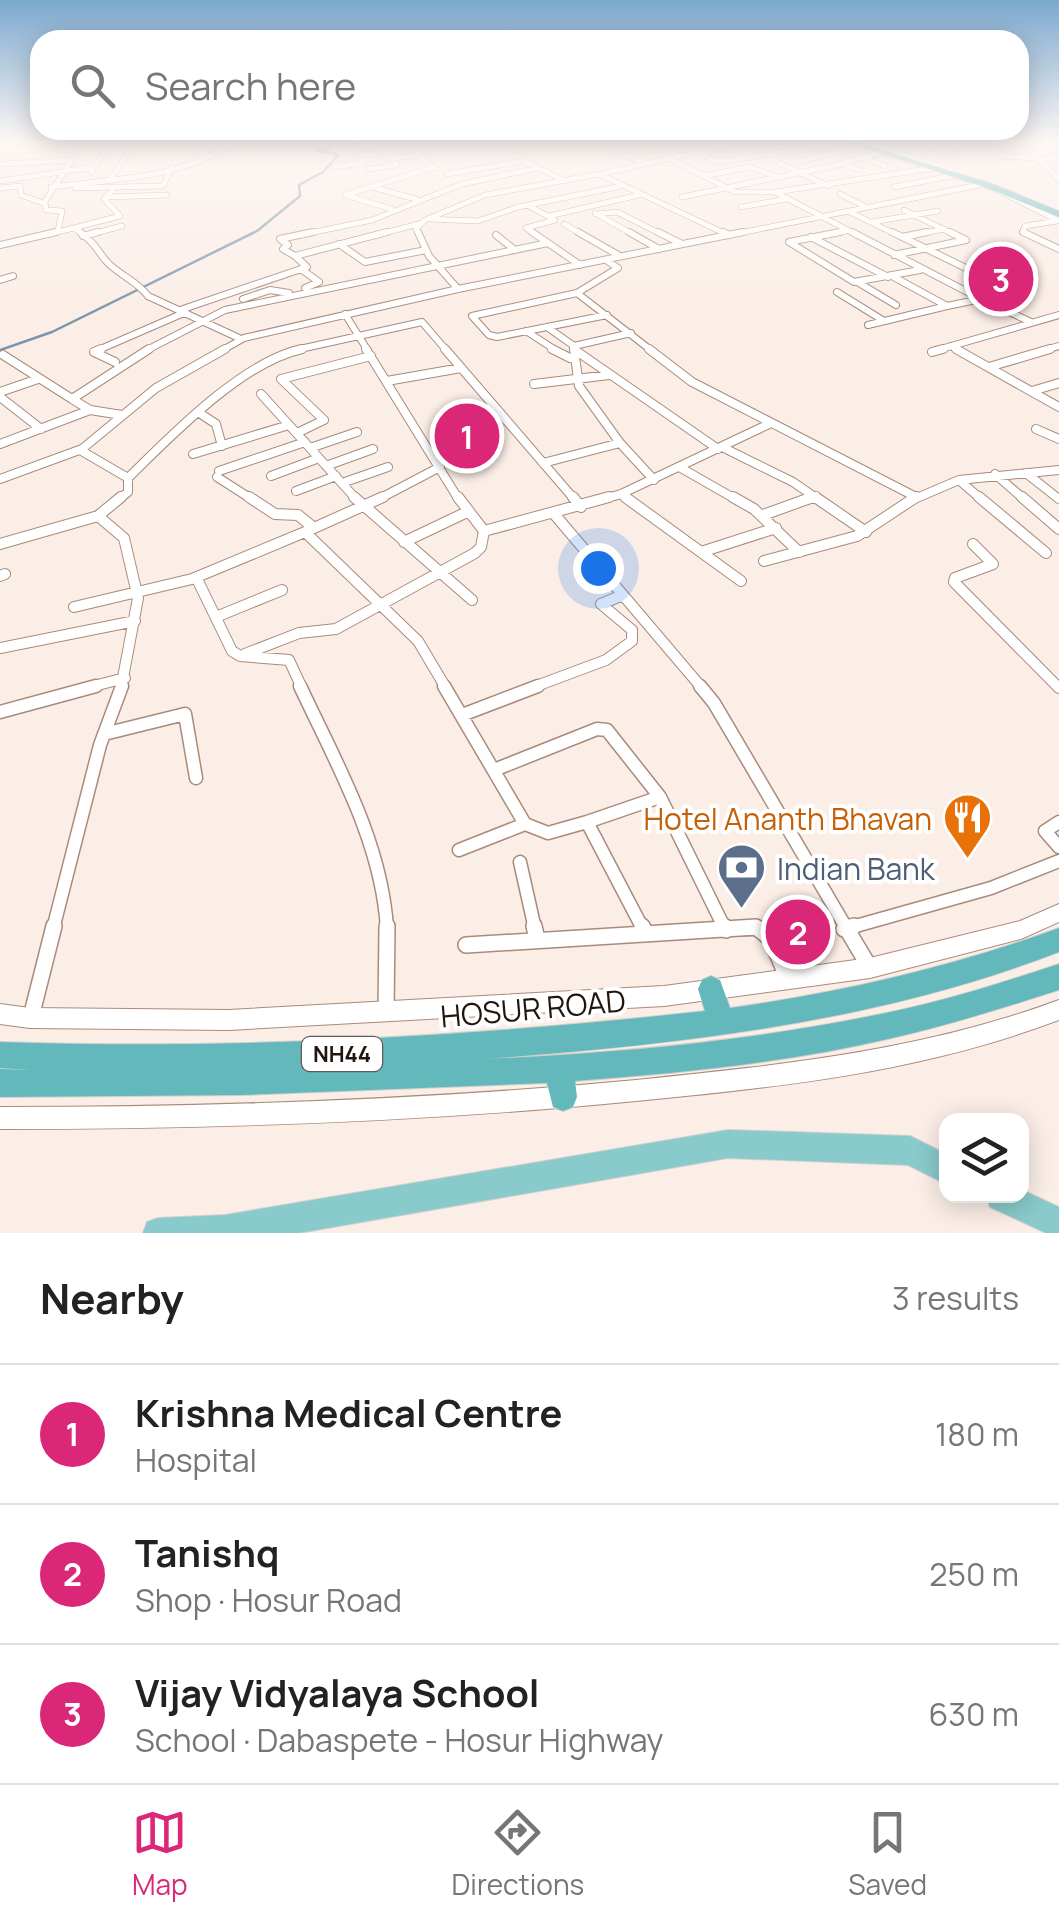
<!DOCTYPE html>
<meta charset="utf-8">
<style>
:root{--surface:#fff;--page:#f6f6f6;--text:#222;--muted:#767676;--line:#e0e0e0;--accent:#db2777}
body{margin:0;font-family:Manrope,sans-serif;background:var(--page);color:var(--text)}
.controls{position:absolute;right:30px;bottom:30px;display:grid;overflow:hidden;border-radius:20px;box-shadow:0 5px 25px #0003}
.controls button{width:90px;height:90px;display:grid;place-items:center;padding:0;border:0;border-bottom:2px solid var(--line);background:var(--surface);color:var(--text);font:50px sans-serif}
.you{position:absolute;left:598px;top:568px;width:35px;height:35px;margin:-25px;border:8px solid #fff;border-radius:50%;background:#1a73e8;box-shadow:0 0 0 15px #1a73e833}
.badge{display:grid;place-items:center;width:65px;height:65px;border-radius:50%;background:var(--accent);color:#fff;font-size:32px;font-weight:700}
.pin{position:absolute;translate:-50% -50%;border:5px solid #fff;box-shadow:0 2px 10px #0006}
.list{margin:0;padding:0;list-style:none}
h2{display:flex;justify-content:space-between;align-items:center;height:130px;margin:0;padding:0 40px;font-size:42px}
h2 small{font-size:32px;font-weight:400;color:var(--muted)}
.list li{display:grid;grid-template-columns:65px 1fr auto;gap:30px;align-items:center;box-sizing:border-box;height:140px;padding:0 40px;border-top:2px solid var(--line)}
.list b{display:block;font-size:38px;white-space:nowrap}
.list p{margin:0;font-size:32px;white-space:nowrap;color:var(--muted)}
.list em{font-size:32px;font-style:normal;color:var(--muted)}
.icon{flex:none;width:55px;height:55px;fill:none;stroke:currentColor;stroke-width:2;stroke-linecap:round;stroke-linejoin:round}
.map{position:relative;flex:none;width:1059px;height:1233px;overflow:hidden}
.search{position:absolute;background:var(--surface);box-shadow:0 5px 25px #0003;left:30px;right:30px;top:30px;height:110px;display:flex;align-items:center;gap:25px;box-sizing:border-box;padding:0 35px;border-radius:30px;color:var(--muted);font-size:38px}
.sheet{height:550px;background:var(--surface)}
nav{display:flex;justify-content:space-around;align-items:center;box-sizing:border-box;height:140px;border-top:2px solid var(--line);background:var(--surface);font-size:28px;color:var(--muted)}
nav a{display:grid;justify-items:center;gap:5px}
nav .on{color:var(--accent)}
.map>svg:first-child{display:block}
</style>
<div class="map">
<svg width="1059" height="1233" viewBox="0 0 1059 1233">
<rect width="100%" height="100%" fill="#fbeee7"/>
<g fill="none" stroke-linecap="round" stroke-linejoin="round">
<path stroke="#7b95aa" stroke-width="2.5" d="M 0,350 L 52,332 L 257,231 L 300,196 L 299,185 L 323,172 L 338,155 L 316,150 L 370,142"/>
<defs>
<path id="minor-far5" d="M 409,142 L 380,144 L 392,158 L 420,155
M 411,142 L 424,161 L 435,168
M 621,142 L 615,151 L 644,163
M 748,142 L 773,151
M 770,142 L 794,142
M 863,142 L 952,170 L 953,174
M 916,142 L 955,153
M 988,142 L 1003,156 L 1037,158
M 1023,142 L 1059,180
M 319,144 L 331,142
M 940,146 L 973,145
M 332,150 L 380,144
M 698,152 L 717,162 L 852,142
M 0,153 L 39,148
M 669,158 L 735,192 L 775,192 L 857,235
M 862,158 L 885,166
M 1038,160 L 1059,157
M 800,161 L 872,145
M 779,163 L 828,186
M 843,163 L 882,152
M 1,164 L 72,160 L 45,201 L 46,210 L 62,211 L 58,231
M 334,167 L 364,163 L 360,155 L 386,152
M 369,169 L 397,165 L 392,158
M 91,172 L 104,152
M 447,174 L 524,161 L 565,181
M 600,174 L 742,142
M 704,176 L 749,167 L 775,176
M 111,178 L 127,155
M 0,181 L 94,167
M 987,185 L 1059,221
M 51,187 C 111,179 183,179 234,142
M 372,187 L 416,199
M 894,187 L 956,175
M 0,188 L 20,186 L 21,195 L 45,204
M 75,188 L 163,186 L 172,167
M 776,192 L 933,168
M 840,194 L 866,207
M 106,197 L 167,195
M 682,197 L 842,164 L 860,170
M 529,206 L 555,220 L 526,228 L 536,235
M 741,207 L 787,199
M 391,209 L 345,195 L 434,167
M 904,210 L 955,235
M 850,212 L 897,235
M 595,213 L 634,235
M 596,214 L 617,212 L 663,235
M 549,216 L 639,195
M 429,219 L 478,221 L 518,207 L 622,186
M 872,222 L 938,211
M 564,224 L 583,235
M 74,228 L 120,216 L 104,199 L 113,190
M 45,235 L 74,228 L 83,235
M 88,235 L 122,226
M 301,235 L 372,220 L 462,184 L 538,168
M 377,235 L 422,223
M 419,235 L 416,229 L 425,220 L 485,195 L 599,174 L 728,235
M 730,235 L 984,184
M 827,235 L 846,231
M 914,235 L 944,229
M 1029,235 L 1023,232 L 1025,226 L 1057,221"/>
<path id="minor-far4" d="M 80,232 C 98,245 97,252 108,263 C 121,276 137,281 148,296 L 241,339
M 418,232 L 429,256 L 458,289
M 532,232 L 580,265
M 578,232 L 620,256
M 629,232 L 659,249
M 658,232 L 682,244
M 723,232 L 729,235
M 840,232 L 789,242 L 854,282 L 920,270
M 852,232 L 981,299 L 1013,291 L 892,232
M 1023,232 L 1059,249
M 496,235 L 515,250
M 83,236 L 98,232
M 811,237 L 888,277
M 902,237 L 927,232
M 339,244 L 365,262 L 426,250
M 0,245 L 56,232
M 894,255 L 966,240 L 950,232
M 295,256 L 283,249 L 288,245 L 280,239 L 313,232
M 606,260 L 618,268 L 577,293 L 472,316 L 489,335 L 497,337 L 607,315
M 301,269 L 319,282 L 305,288
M 892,276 L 947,306 L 981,299 L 1031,322
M 0,280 L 13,276
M 859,283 L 896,305
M 837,292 L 884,321
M 577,293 L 652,351
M 243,299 L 270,290 L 289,293
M 183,309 L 307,267 L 295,256 L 387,232
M 345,314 L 368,351
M 868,325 L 947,306
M 547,327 L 574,346 L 574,351
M 526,331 L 557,351
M 574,346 L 631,333
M 951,346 L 960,351
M 96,351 L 186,312
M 145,351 L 225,310 L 548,243
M 221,351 L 244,338 L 458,289 L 743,232
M 291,351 L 422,322 L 447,351
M 934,351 L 1059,315
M 1041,351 L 1059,346"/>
<path id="minor-far3" d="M 101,349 L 94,352 L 115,362
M 366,349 L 459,500
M 445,349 L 575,500
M 552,349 L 570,358
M 574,349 L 579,386 L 620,443
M 649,349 L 692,382 L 916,497
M 956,349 L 1059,407
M 575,350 L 718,449
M 932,352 L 943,349
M 3,355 L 72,399
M 989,367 L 1050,349
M 387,381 L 461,368
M 534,384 L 609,375
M 1032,391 L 1059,383
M 0,392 L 38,379
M 261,394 L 357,500
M 0,397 L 41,429
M 198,412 L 216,424 L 222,446
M 122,415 L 90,410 L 72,399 L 149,349
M 1036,429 L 1059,439
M 297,433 L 324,420 L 281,379 L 371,356
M 0,444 L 90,410
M 722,447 L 793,482 L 819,500
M 310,448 L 357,432
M 80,450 L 128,478 L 128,492 L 118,500
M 193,454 L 289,425
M 543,463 L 620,443 L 654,480
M 326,466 L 373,449
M 681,468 L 737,500
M 219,471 L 305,442
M 1026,473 L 1059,499
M 995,474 L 1025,500
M 271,476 L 319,458
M 217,477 L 253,500
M 128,478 C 172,435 242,362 302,349
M 0,479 L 82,449 L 156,388 L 225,349
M 959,480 L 982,500
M 342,483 L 388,467
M 296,491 L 336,476
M 621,494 L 629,500
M 377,500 L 440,467
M 600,500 L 621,494 L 769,424
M 806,500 L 816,496
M 912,500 L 959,480 L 1059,470"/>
<path id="minor-far2" d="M 249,497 L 275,514 L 298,515 L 314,528
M 354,497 L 472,600
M 458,497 L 484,531 L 609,497
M 573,497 L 581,507
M 625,497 L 741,581
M 733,497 L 754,509 L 799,552
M 815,497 L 866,532
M 979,497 L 1046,553
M 1022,497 L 1059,529
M 555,515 L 702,688
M 763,515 L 813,497
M 98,516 L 124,538 L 138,598 L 121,688
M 305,532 L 383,497
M 404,542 L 467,512
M 0,544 L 98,516 L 121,497
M 973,544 L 993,564 L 955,578 L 954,582 L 1059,688
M 701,552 L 776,528
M 764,561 L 857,536 L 916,497
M 0,576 L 5,574
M 197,579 L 232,651 L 240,656 L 289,660 L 302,688
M 74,607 L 192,579 L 305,532 L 418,641 L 446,688
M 216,617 L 282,590
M 0,648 L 135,621
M 245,654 L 299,633 L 336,629 L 475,553 L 481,547 L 484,531
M 86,688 L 125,678
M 531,688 L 606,660 L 632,641 L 632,630 L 601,604 L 623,595"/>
<path id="minor-far1" d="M 300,686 C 336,763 382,842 387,929
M 444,686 L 525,824 L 548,833 L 587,822 L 643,929
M 700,686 L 714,703 L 847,929
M 0,712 L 96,686
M 462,715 L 538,686
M 104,734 L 185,714 L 196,778
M 494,770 L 597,729 L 607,730 L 660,797 L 725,929
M 587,822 L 660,797
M 1059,822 L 1045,831 L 1059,847
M 459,850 L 525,824
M 520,862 L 535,929
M 53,929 L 100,745 L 122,686
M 729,929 L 758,929
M 845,929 L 991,888 L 1059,861"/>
<path id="minor" d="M 534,926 L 537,939
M 642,926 L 645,932
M 724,926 L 726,930
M 845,926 L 870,968
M 844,929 L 854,926
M 466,945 L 756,927 L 771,939 L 788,979
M 386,1012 L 387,926
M 31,1017 L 54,926"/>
<path id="tertiary" d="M 1059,904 L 1059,922 L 1021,939 L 870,978 L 664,1006 L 229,1030 L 30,1028 L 0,1024 L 0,1004 L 30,1008 L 229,1010 L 664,986 L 870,958 L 1020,921 Z
M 1059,1000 L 1059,1020 C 921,1072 782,1087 636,1101 C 425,1122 212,1129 0,1129 L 0,1107 C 212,1107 424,1100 636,1080 C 781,1065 921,1051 1059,1000 Z"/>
<path id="primary" d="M 728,1130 L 910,1136 L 946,1154 L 946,1184 L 908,1165 L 728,1158 L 299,1233 L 143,1233 L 147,1222 L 158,1218 L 225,1215 Z
M 1022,1190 L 1059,1207 L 1059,1233 L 1046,1233 L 990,1207 L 986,1196 L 1022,1196 Z"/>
<path id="trunk" d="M 846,142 L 857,142 L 990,183 L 1059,211 L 1059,217 L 984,187 Z
M 1059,928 L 1059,952 C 874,1023 681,1044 485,1059 C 618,1053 751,1041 881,1014 C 942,1002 1001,983 1059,964 L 1059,990 C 1003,1008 946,1026 888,1039 C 785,1063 680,1073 575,1081 L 577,1097 L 573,1107 L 563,1111 L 553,1107 L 547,1083 L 242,1095 L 0,1097 L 0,1069 L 30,1070 L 0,1068 L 0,1042 C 236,1050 470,1037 705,1011 L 698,989 L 702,980 L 711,976 L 720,980 L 730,1008 C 843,992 952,967 1059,928 Z"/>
</defs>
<use href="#minor-far5" stroke="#a88b7b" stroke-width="6"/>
<use href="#minor-far4" stroke="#a88b7b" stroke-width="8"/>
<use href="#minor-far3" stroke="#a88b7b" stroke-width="10"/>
<use href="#minor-far2" stroke="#a88b7b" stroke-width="12"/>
<use href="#minor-far1" stroke="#a88b7b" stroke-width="15"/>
<use href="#minor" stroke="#a88b7b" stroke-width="18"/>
<use href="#tertiary" stroke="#a88b7b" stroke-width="2"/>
<use href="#primary" stroke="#d2d0cf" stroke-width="2"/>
<use href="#trunk" stroke="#d2d0cf" stroke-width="2"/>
<use href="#minor-far5" stroke="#fff" stroke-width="5"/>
<use href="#minor-far4" stroke="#fff" stroke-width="6"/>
<use href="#minor-far3" stroke="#fff" stroke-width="8"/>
<use href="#minor-far2" stroke="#fff" stroke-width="10"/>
<use href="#minor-far1" stroke="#fff" stroke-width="12"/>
<use href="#minor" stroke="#fff" stroke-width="15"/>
<use href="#tertiary" fill="#fff" fill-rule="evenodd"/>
<use href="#primary" fill="#89cacc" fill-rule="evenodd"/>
<use href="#trunk" fill="#62b8bb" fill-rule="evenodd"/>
</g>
<linearGradient id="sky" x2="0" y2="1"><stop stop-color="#7ca8cf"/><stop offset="0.45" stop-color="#fdf7f4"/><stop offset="1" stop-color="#fdf7f4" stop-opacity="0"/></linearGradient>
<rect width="1059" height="314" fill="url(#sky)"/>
<defs>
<symbol id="restaurant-pin" viewBox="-11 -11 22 30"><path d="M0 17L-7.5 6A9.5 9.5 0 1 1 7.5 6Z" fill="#e8710a" stroke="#fff"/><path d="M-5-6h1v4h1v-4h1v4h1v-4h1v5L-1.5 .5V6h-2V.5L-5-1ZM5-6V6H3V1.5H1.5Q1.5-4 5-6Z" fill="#fff"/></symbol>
<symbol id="bank-pin" viewBox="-11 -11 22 30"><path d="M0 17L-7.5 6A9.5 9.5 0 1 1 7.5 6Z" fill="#5c6f8a" stroke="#fff"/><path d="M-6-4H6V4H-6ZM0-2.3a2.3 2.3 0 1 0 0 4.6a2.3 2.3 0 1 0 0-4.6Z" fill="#fff"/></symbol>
</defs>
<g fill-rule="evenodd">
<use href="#restaurant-pin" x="940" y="790" width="55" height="75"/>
<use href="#bank-pin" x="714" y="840" width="55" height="75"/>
</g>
<g text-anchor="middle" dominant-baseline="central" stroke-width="8" stroke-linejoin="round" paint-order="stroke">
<rect fill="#fff" stroke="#635b57" stroke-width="2.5" x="302" y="1037" width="80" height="34" rx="8"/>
<g font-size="22" font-weight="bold" fill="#20150f">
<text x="342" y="1054">NH44</text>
</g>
<g font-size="30" fill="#c56008" stroke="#fff" text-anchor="end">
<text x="932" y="818">Hotel Ananth Bhavan</text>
</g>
<g font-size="30" fill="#4e5e75" stroke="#fff" text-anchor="start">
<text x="777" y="868">Indian Bank</text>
</g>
<g font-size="30" fill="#20150f" stroke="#fff">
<text transform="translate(533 1008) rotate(-5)">HOSUR ROAD</text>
</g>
</g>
</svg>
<div class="controls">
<button><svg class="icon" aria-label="layers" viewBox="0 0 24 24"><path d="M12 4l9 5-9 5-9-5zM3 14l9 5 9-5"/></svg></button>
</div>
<div class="you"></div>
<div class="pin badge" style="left:467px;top:436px">1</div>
<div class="pin badge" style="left:798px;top:932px">2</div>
<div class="pin badge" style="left:1001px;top:279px">3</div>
<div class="search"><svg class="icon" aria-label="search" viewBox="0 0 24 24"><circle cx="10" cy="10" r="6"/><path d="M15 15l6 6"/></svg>Search here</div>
</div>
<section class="sheet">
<h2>Nearby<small>3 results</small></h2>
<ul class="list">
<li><span class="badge">1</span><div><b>Krishna Medical Centre</b><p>Hospital</p></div><em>180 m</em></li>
<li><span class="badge">2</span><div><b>Tanishq</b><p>Shop · Hosur Road</p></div><em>250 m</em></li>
<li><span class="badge">3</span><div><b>Vijay Vidyalaya School</b><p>School · Dabaspete - Hosur Highway</p></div><em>630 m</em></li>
</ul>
</section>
<nav>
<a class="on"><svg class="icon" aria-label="map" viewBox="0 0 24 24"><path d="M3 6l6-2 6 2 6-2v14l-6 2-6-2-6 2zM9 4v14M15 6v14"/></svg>Map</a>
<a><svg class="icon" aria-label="directions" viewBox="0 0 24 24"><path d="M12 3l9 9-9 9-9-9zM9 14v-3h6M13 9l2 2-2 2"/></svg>Directions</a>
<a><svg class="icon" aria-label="saved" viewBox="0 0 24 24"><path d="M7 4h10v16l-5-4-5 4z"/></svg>Saved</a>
</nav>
